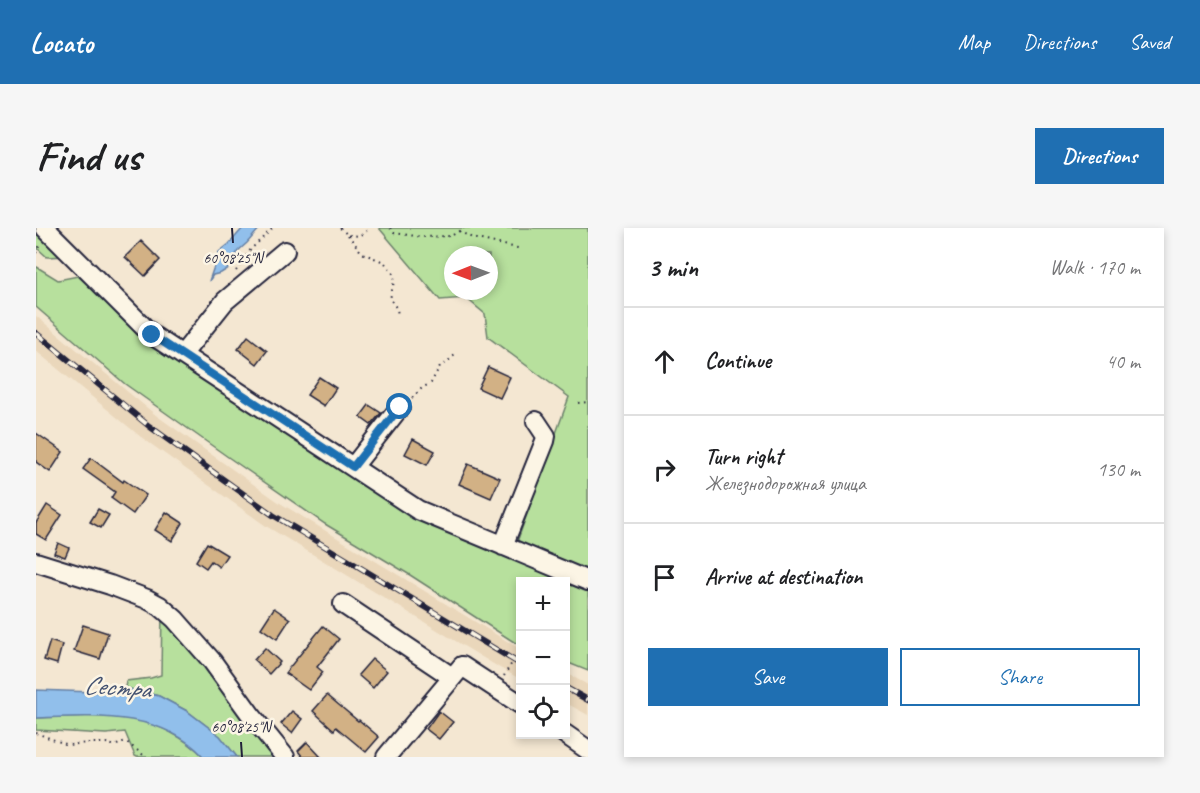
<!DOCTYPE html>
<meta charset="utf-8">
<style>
:root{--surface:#fff;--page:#f6f6f6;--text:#202124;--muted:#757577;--line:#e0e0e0;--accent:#1f6fb2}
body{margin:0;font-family:Caveat,sans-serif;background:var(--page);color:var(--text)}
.controls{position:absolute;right:18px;bottom:18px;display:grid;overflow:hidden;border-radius:0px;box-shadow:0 3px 9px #0003}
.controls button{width:54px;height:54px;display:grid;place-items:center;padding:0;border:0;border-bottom:2px solid var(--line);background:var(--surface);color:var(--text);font:30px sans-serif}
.compass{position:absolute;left:408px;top:18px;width:54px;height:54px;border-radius:50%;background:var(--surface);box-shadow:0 3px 9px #0003;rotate:269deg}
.stop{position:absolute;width:18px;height:18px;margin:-14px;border:4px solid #1f6fb2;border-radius:50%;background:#fff}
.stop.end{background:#1f6fb2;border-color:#fff;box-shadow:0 2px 6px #0008}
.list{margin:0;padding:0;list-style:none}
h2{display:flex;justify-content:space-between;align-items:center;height:78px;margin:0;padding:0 24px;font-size:26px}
h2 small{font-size:20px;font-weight:400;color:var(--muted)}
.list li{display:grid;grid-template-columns:39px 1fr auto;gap:18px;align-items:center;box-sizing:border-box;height:108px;padding:0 24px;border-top:2px solid var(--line)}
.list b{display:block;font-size:22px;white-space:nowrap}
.list p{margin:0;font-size:20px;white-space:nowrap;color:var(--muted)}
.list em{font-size:20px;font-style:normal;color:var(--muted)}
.actions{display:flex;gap:12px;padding:18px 24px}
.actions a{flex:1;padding:14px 0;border:2px solid var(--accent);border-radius:0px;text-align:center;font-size:21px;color:var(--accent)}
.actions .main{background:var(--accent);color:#fff}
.icon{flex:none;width:33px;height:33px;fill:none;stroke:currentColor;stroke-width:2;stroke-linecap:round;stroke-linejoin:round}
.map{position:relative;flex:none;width:552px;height:529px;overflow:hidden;border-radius:0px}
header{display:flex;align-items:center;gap:36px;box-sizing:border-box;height:84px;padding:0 30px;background:var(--accent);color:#fff}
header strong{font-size:28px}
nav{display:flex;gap:33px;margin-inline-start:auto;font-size:21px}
.intro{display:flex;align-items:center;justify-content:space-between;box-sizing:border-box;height:144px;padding:0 36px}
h1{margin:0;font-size:42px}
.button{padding:15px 27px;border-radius:0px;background:var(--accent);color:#fff;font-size:21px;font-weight:700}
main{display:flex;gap:36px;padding:0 36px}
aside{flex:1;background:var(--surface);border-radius:0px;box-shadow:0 3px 9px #0003}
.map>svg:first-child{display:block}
</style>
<header>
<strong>Locato</strong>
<nav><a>Map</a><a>Directions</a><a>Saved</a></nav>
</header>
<div class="intro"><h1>Find us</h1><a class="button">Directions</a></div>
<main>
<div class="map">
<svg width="552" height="529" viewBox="0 0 552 529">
<rect width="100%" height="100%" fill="#f4e7d2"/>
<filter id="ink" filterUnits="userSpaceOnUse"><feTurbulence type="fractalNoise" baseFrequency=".0167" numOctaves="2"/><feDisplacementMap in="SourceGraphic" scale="12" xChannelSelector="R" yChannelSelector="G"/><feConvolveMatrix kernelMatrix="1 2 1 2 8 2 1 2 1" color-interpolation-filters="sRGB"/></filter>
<g filter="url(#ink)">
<path fill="#ead7bb" d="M 0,88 L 121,188 L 244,275 L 484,421 L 484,451 L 464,440 L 230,298 L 105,209 L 0,123 Z
M 530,445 L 552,457 L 552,487 L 530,475 Z"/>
<path fill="#b7e09d" stroke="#6c816c" stroke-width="1.5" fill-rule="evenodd" d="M 0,0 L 2,0 L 31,28 L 11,29 L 0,19 Z
M 343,0 L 552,0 L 552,343 L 481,314 L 533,169 L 452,109 L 449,86 L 430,70 L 404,72 ZM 417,27 L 453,27 L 453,63 L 417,63 Z
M 1,39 L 22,52 L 42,48 L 113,112 L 378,290 L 552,362 L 552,443 L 530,434 L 530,353 L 484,353 L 484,417 L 478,414 L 374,347 L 289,296 L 192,229 L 89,156 L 0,79 L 0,40 Z
M 126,380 L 249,529 L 201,529 L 184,508 L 151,483 L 123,468 L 89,460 L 90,453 L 115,450 L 125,447 Z
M 57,488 C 69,489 82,489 94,491 C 120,494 150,510 168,529 L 101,529 L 99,528 L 89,504 L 70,506 L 0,502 L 0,490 Z"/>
<path fill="#91bfeb" stroke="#6580a5" stroke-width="1.5" d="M 207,0 L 224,0 L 211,15 L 202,23 L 193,40 L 185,45 L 177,47 L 173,53 L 183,24 L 193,16 Z
M 89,460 L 123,468 L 151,483 L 184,508 L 201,529 L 168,529 C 125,482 58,488 0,490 L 0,462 L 58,464 Z"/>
<path fill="#d2b185" stroke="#22223b" stroke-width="1.5" d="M 105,13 L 124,32 L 109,48 L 89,29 Z
M 212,108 L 231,123 L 221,136 L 202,121 Z
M 452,139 L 474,149 L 464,170 L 442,160 Z
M 283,149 L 300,160 L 288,178 L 271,167 Z
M 333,177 L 345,185 L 335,197 L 324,189 Z
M 0,205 L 27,224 L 14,244 L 0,234 Z
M 377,211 L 399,223 L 391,237 L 369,226 Z
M 55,230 L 87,254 L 88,252 L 110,267 L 97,286 L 75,270 L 79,264 L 47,241 Z
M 432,236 L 464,250 L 455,270 L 423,256 Z
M 11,277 L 26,287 L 10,312 L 0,306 L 0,295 Z
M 62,281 L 73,287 L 65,300 L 54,294 Z
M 130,284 L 147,295 L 136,313 L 119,302 Z
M 22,315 L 33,320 L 29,329 L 18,325 Z
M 171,315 L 191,327 L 183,339 L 175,333 L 170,340 L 160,333 Z
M 238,380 L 254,391 L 241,411 L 225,400 Z
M 47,397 L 72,405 L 64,431 L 38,423 Z
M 287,398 L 303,411 L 281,439 L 287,444 L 273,462 L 249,445 Z
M 14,413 L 26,417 L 21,436 L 8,432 Z
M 229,420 L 244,434 L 233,446 L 218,432 Z
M 336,431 L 351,443 L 337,460 L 322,447 Z
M 291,467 L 322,493 L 323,492 L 343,509 L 330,524 L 300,499 L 298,502 L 277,483 Z
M 256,483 L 266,491 L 256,505 L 245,496 Z
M 403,483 L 417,494 L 403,511 L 390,501 Z
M 271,514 L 285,529 L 267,529 L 262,523 Z"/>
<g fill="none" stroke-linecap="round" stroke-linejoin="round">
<defs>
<path id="minor" d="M 9,0 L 116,107 L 382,282 L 552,353
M 146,127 L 189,73 L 249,23
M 317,239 L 364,179
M 467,318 L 509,213 L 510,208 L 500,193
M 0,334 L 74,357 L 111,371 L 124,378 L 139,391 L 176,433 L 215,487 L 249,529
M 307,376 L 416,449
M 529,506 L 552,522
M 350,529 L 426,438 L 484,476"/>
</defs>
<use href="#minor" stroke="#22223b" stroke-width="22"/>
<path stroke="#22223b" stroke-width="2" stroke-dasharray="1.5 4.5" stroke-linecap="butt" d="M 304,0 L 312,7 L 324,8 L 334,0
M 354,0 L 358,5 L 387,9 L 415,8 L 428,0
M 423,3 L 436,10 L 486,21
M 312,7 L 326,25 L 348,34 L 355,42 L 359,49 L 354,71 L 361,81 L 362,87
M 0,25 L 4,17
M 200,43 L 215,21 L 237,0
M 376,170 L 386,160 L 395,155 L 404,138 L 411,134 L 419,127
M 542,175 L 552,174
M 468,448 L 472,441 L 476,435
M 0,505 L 32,517 L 52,515 L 70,515 L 79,518 L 89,513 L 110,529"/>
<use href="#minor" stroke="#fcf5e5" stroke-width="18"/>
<defs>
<path id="rail" d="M 0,105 L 113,198 L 237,287 L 484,436
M 530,460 L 552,472"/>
</defs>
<use href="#rail" stroke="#22223b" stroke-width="6"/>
<use href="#rail" stroke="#fcf5e5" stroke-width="4" stroke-dasharray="11" stroke-linecap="butt"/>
</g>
</g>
<g fill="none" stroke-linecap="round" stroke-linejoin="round" filter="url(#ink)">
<path stroke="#1f6fb2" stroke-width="8" d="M 116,107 L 317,239 L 364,179"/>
</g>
<path fill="none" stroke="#22223b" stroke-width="2" d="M 196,0 L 197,15M 205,514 L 206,529"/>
<g text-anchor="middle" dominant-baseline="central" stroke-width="5" stroke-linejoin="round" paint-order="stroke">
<g font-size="26" font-style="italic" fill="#435170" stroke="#fcf5e5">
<text transform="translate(81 459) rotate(4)">Сестра</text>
</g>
</g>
<g font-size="15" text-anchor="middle" fill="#22223b" stroke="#fcf5e5" stroke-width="5" stroke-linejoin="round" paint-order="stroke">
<text x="197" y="35">60°08'25"N</text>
<text x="205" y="504">60°08'25"N</text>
</g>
</svg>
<div class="controls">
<button>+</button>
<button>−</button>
<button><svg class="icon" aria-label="locate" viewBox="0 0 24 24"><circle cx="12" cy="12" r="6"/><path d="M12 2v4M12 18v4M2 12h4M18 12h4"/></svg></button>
</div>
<svg class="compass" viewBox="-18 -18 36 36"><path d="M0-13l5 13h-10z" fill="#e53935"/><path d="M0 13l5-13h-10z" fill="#757577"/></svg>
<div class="stop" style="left:364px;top:179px"></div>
<div class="stop end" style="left:116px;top:107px"></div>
</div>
<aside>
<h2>3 min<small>Walk · 170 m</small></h2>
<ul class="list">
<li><svg class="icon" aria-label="ahead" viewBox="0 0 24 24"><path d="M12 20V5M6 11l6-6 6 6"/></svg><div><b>Continue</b></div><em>40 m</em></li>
<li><svg class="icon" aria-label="right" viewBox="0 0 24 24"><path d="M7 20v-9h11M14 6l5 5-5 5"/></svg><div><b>Turn right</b><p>Железнодорожная улица</p></div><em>130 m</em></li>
<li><svg class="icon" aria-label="arrive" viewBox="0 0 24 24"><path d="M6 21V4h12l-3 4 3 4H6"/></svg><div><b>Arrive at destination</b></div></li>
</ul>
<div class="actions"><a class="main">Save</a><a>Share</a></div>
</aside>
</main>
